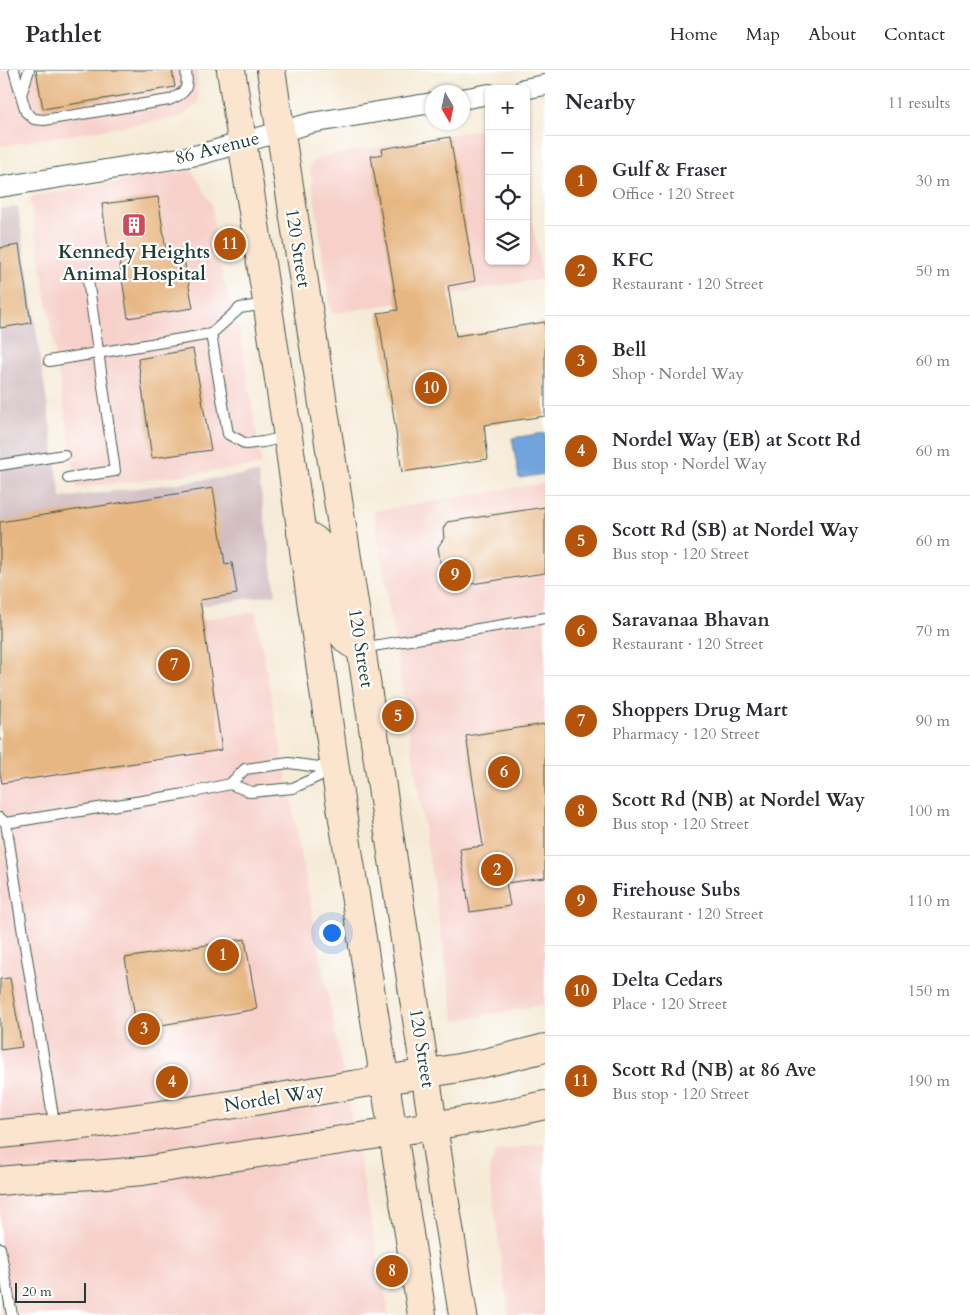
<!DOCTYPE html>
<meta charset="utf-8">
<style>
:root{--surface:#fff;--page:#f7f7f7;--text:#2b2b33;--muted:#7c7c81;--line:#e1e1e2;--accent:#b45309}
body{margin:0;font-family:Cardo,serif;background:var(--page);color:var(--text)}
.controls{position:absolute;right:15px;top:15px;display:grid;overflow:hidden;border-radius:8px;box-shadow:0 1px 4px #0004}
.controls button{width:45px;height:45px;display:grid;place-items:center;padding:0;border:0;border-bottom:1px solid var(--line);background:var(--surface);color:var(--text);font:25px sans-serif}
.compass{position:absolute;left:425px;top:15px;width:45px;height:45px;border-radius:50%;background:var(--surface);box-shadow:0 1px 4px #0004;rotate:171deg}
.scale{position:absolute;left:15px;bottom:12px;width:71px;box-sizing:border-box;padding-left:5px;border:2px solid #1f3d34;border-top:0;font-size:14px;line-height:18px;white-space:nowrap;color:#1f3d34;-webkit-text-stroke:4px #fff;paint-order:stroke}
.you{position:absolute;left:331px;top:862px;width:18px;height:18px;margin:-12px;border:4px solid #fff;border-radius:50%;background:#1a73e8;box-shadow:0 0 0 8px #1a73e833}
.badge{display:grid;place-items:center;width:32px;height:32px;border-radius:50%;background:var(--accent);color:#fff;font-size:16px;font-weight:700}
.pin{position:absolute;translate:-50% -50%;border:2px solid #fff;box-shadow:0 1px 5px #0006}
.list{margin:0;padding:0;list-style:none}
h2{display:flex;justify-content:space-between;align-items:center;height:65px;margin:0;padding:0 20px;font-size:21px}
h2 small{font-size:16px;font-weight:400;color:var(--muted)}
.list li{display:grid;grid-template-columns:32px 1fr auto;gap:15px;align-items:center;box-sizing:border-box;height:90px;padding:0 20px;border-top:1px solid var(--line)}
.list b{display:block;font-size:19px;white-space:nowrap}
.list p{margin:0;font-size:16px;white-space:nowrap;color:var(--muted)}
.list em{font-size:16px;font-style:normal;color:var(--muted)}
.icon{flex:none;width:28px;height:28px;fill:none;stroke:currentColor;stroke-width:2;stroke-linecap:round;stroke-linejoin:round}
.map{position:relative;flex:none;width:545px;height:1245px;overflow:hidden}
header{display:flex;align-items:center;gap:30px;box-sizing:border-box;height:70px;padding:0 25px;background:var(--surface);border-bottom:1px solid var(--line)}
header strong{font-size:24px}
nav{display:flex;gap:28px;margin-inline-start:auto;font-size:18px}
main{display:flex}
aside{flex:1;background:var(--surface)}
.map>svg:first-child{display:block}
</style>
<header>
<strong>Pathlet</strong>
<nav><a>Home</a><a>Map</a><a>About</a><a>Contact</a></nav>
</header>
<main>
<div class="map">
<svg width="545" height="1245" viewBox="0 0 545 1245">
<rect width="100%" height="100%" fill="#fff"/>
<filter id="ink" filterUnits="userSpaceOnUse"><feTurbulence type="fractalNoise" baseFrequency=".02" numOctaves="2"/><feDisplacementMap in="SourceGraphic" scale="10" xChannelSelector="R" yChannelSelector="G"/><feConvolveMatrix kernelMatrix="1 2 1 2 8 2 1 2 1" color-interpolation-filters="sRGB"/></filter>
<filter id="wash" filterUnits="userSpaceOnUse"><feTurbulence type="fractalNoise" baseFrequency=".0096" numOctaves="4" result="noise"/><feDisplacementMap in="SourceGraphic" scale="20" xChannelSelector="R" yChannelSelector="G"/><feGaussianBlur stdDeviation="1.12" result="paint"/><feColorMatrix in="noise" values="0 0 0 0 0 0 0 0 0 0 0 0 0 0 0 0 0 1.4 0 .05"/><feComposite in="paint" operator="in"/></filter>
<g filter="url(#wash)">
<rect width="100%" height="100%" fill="#f5ead5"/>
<path fill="#f7d0ca" d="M 0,0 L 197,0 L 198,33 L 181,47 L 0,76 Z
M 489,58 L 489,191 L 526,191 L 526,110 L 542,209 L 331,244 L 310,96 L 320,87 Z
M 192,100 L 212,135 L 218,190 L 239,260 L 262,395 L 77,418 L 30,127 Z
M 545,413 L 545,934 L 455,951 L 374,441 Z
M 255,542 L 389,1245 L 0,1245 L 0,579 Z
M 545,1073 L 545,1245 L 509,1245 L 489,1099 L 496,1081 Z"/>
<path fill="#d2bec2" d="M 18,137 L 61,428 L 258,403 L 276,524 L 0,568 L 0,139 Z"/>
<path fill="#71a4dd" stroke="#487088" d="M 545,363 L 545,404 L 519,408 L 512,368 Z"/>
<g id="blocks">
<path fill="#e7b783" d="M 36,0 L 172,0 L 175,17 L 43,39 Z
M 450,67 L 475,211 L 448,216 L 456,266 L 545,252 L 545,346 L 484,355 L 488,389 L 402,402 L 378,243 L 398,240 L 371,86 L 383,84 L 382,79 Z
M 158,127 L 167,187 L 183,184 L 193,238 L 128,248 L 118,182 L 109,184 L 102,134 Z
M 19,175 L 31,253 L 0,258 L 0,178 Z
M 193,279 L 211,380 L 152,388 L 138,289 Z
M 213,418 L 225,494 L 232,493 L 237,524 L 200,530 L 222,680 L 2,713 L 0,703 L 0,452 Z
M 545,437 L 545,503 L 451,517 L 443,511 L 438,477 L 444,468 L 443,459 L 447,452 Z
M 545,654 L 545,808 L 506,813 L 510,836 L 470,842 L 460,779 L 483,776 L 466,666 Z
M 245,869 L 257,939 L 137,959 L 125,888 Z
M 10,908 L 22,977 L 0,980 L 0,909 Z"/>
</g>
</g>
<g filter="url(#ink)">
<use href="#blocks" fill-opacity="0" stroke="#3f574c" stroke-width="1"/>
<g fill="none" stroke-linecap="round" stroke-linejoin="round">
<defs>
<path id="service" d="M 14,0 L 21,25
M 29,0 L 21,25 L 26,42 L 34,49 L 44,50 L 169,30 C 187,22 188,20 186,0
M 266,234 L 240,238 L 211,264 L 228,364 L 246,374 L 263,372 L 287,367
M 49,291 L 211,264
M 0,395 L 64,385
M 68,408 L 115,401 L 88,210
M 361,578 L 545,548
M 230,714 L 251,722 L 293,718 L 334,699
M 0,748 L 6,753 L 185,724 L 230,714 L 245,699 L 289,693 L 334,699
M 6,753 L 24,870 L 55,1058
M 0,1178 L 12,1245"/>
<path id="minor" d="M 524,19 L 545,15
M 462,29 L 489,24
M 0,117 L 198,85 L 311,53 L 432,33"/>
<path id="secondary" d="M 231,0 L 288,367 L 335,699 L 422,1245
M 271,0 L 361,578 L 439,1095 L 463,1245
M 301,463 C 305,465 311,467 315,470 C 338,489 325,548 347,570 C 351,574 356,576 361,578
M 0,1064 C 118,1053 235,1035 352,1015 C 389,1009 427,1004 464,997 C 491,992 518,985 545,978
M 0,1111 L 20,1109 L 94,1105 L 143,1101 L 469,1050 L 504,1044 L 545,1035"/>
</defs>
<use href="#service" stroke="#3f574c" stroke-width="12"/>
<use href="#minor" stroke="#3f574c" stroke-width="22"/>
<use href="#secondary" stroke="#3f574c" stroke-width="30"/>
<use href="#service" stroke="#fff" stroke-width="10"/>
<use href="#minor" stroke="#fff" stroke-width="20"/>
<use href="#secondary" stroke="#fce5cf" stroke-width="28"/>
</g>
</g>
<defs>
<symbol id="building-square" viewBox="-11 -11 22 22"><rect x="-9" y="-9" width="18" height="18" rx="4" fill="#d1495b" stroke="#fff"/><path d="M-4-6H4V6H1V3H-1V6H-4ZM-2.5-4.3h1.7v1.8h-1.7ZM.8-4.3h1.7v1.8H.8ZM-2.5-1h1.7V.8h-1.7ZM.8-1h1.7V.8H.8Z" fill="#fff"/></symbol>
</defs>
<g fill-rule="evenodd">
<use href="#building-square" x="120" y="141" width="28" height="28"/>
</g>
<g text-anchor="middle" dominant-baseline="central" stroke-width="4.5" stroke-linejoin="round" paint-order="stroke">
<g font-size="19" fill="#1f3d34" stroke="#fff">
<text transform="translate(217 78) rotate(-14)">86 Avenue</text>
<text transform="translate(298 178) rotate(81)">120 Street</text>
<text transform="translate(361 578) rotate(81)">120 Street</text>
<text transform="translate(422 978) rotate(81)">120 Street</text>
<text transform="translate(274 1028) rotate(-9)">Nordel Way</text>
</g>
<g font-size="19" font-weight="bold" fill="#1f3d34" stroke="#fff">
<text x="134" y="182">Kennedy Heights<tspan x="134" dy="22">Animal Hospital</tspan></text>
</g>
</g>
</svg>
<div class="controls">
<button>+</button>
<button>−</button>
<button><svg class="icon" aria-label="locate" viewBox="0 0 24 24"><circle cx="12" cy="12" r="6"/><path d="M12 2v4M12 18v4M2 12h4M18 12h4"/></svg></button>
<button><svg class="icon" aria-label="layers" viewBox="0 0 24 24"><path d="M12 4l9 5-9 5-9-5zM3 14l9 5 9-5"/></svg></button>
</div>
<svg class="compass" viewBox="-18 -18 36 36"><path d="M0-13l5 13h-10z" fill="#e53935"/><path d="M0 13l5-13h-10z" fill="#7c7c81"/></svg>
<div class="scale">20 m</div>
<div class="you"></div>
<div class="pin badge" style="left:223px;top:885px">1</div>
<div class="pin badge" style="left:497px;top:800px">2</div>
<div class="pin badge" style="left:144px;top:959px">3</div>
<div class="pin badge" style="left:172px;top:1012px">4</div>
<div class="pin badge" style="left:398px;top:646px">5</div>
<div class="pin badge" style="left:504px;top:702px">6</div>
<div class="pin badge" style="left:174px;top:595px">7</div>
<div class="pin badge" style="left:392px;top:1201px">8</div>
<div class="pin badge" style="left:455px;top:505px">9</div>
<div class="pin badge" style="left:431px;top:318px">10</div>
<div class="pin badge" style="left:230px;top:174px">11</div>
</div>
<aside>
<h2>Nearby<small>11 results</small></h2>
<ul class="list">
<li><span class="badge">1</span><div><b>Gulf &amp; Fraser</b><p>Office · 120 Street</p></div><em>30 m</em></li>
<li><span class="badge">2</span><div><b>KFC</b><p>Restaurant · 120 Street</p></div><em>50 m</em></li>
<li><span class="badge">3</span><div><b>Bell</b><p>Shop · Nordel Way</p></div><em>60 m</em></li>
<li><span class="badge">4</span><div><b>Nordel Way (EB) at Scott Rd</b><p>Bus stop · Nordel Way</p></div><em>60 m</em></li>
<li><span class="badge">5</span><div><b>Scott Rd (SB) at Nordel Way</b><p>Bus stop · 120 Street</p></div><em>60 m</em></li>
<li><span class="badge">6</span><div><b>Saravanaa Bhavan</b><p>Restaurant · 120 Street</p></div><em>70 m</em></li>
<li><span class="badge">7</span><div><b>Shoppers Drug Mart</b><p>Pharmacy · 120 Street</p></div><em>90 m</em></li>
<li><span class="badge">8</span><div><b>Scott Rd (NB) at Nordel Way</b><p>Bus stop · 120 Street</p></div><em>100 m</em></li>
<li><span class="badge">9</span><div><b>Firehouse Subs</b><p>Restaurant · 120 Street</p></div><em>110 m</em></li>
<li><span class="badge">10</span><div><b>Delta Cedars</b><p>Place · 120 Street</p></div><em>150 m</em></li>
<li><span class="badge">11</span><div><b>Scott Rd (NB) at 86 Ave</b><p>Bus stop · 120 Street</p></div><em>190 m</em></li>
</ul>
</aside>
</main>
